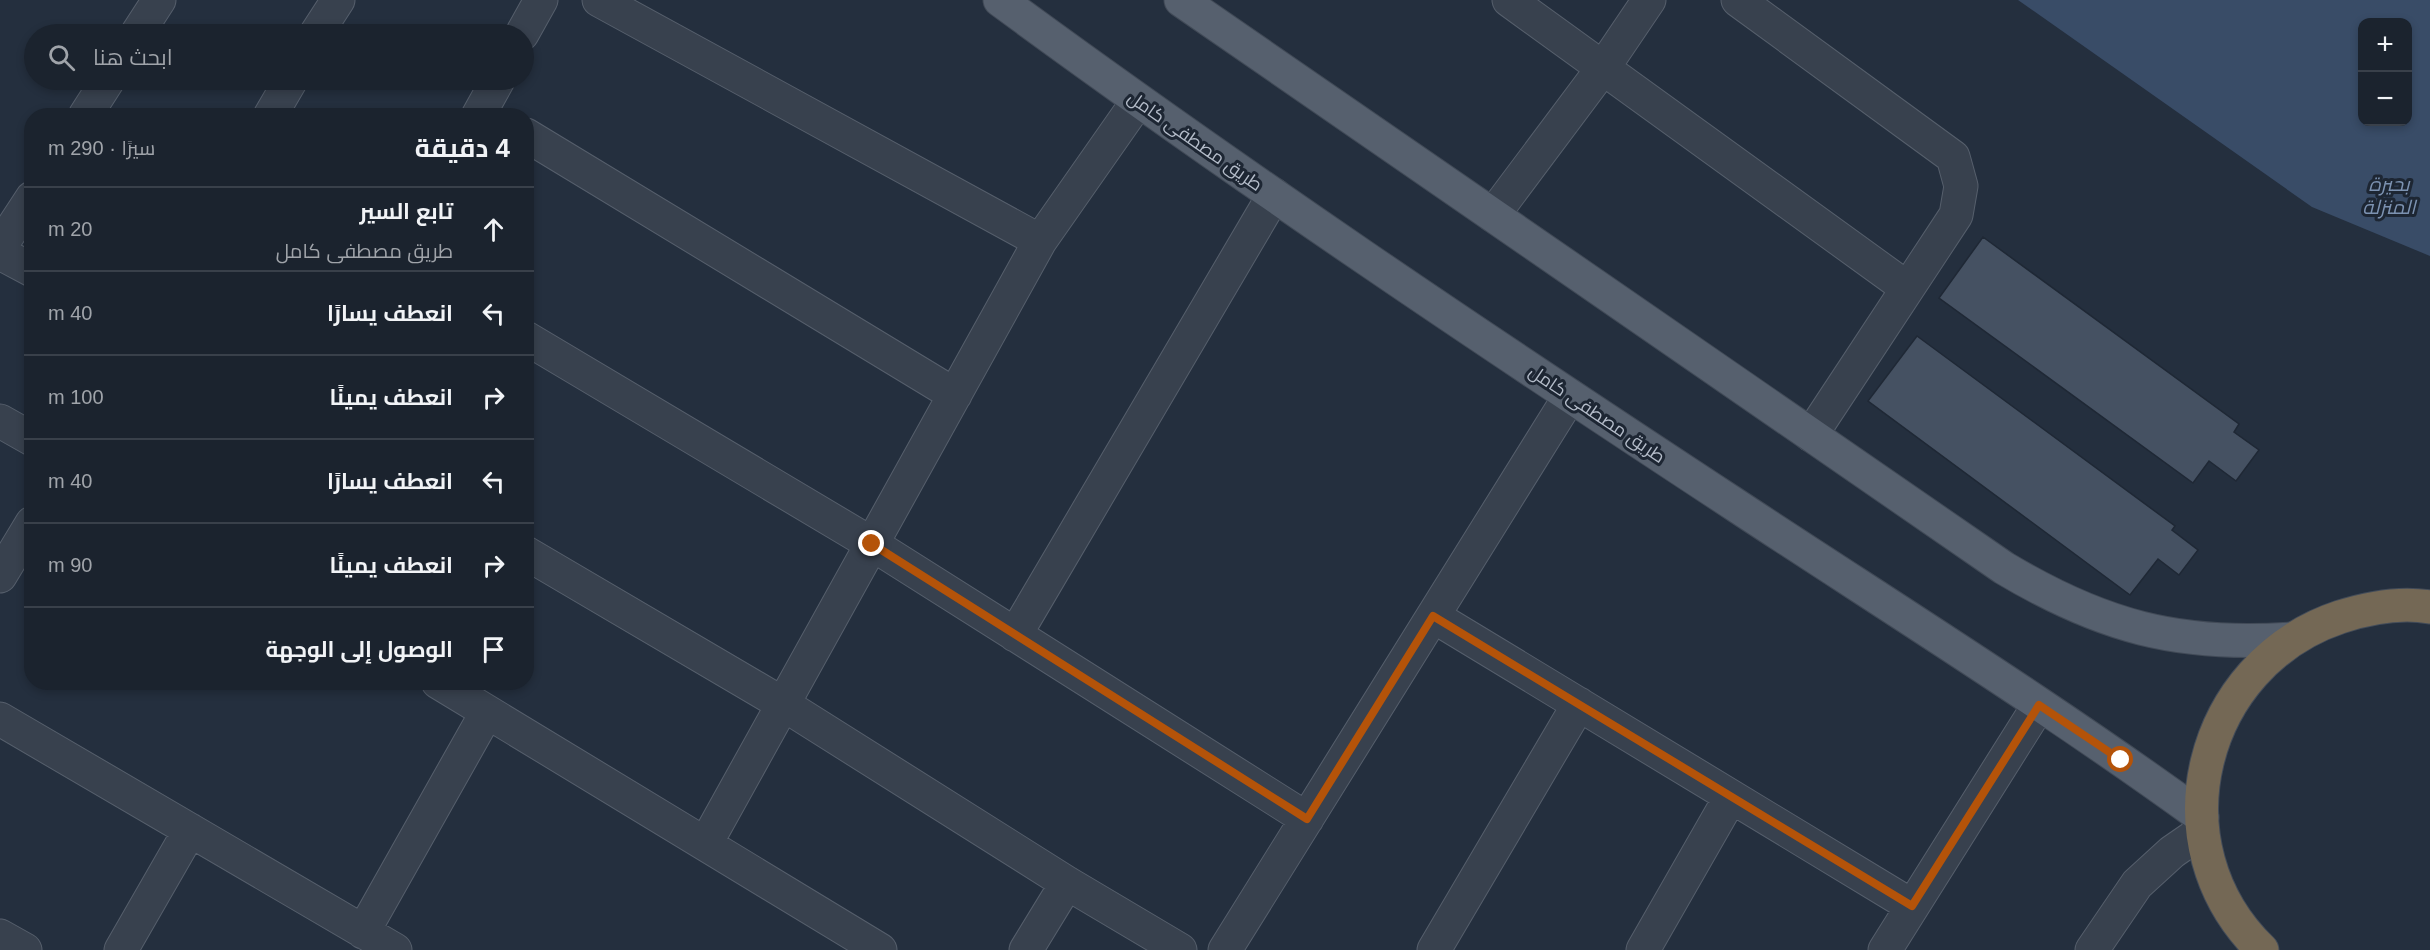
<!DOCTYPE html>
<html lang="ar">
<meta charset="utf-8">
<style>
:root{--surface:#1b232e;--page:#282f3a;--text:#f1f3f6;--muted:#a0a4aa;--line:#39404a}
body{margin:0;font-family:Arial,Cairo,sans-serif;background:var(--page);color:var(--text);direction:rtl}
.controls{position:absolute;right:18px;top:18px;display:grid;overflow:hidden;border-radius:12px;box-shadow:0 3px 9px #0003}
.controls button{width:54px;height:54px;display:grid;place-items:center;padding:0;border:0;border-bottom:2px solid var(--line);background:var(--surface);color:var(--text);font:30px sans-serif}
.stop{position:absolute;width:18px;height:18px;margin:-14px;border:4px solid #b45309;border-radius:50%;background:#fff}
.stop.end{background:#b45309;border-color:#fff;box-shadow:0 2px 6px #0008}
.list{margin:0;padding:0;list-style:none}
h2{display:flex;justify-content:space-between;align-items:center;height:78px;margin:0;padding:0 24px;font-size:26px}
h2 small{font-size:20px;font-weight:400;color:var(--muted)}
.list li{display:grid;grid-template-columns:39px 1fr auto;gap:18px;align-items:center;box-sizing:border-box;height:84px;padding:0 24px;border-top:2px solid var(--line)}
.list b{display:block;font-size:22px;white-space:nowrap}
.list p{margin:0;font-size:20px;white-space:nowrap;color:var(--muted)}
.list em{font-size:20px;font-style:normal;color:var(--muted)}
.icon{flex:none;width:33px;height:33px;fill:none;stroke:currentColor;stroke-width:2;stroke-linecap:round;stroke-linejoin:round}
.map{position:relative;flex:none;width:2430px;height:950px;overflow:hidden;direction:ltr}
.search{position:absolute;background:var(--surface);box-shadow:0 3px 9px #0003;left:24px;top:24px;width:510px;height:66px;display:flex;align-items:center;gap:15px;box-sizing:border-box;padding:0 21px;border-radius:33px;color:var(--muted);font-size:22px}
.panel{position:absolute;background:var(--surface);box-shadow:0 3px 9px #0003;left:24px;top:108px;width:510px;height:582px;border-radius:24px;direction:rtl}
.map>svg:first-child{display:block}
</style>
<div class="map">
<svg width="2430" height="950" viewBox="0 0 2430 950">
<rect width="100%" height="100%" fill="#242f3e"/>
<path fill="#394c67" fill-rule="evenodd" d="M 2018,0 L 2430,0 L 2430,256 L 2312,207 ZM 2362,22 L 2408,22 L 2408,122 L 2362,122 Z"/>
<path fill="#455162" stroke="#1f2835" stroke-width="1.5" d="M 1983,237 L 2239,424 L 2234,432 L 2259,450 L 2236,481 L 2209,461 L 2193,483 L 1939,298 Z
M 1917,336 L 2175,526 L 2172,530 L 2198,550 L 2179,575 L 2158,559 L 2130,595 L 1868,401 Z"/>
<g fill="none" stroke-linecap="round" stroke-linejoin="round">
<defs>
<path id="minor" d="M 599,0 L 1040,241
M 1509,0 L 1907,288
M 1738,0 L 1953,157 L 1961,186 L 1956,215 L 1811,435
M 137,34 L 159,0
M 316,34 L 338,0
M 522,34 L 541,0
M 85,116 L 108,80
M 270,116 L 291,80
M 478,116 L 498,80
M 526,135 L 955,395
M 1493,215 L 1603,68 L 1649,0
M 0,247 L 32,198
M 0,253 L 32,270
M 526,338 L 872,544 L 1307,819
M 0,421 L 32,439
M 526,553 L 783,704 L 1067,883 L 1180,950
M 0,576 L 32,523
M 1433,616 L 1912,906
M 1015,635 L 1274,195
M 438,682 L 880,950
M 0,719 L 395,950
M 706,843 L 1040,241 L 1138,101
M 363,932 L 487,712
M 0,936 L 25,950
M 121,950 L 190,830
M 1026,950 L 1067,883
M 1225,950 L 1570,396
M 1434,950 L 1579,704
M 1643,950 L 1730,798
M 1885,950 L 2039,705
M 2092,950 L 2137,884 L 2172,852 L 2201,832"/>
<path id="major" d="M 1000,0 C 1241,177 1490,344 1740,508 C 1895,610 2052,708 2202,817
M 1181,0 L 2004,568 C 2101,626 2178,647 2291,639"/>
<path id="highway" d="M 2262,950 C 2153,845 2199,664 2340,617 C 2368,608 2401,602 2430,607"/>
</defs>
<use href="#minor" stroke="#565f6c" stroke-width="35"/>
<use href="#major" stroke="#414a57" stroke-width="35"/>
<use href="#highway" stroke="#434c59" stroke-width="35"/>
<use href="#minor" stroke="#38414e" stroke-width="33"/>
<use href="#major" stroke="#56606e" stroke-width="33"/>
<use href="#highway" stroke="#746855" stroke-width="33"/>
</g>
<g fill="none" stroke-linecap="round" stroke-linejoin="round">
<path stroke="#b45309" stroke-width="8" d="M 872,544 L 1307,819 L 1433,616 L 1912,906 L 2039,705 L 2121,760"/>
</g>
<g text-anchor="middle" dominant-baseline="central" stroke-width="6" stroke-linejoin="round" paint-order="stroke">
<g font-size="18" fill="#b4bcc9" stroke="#1d2633">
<text transform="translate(1195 141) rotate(35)">طريق مصطفى كامل</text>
<text transform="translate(1597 414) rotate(34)">طريق مصطفى كامل</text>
</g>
<g font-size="20" font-style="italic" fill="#7c92b1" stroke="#1d2633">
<text x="2389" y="184">بحيرة<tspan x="2389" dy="23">المنزلة</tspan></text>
</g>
</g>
</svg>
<div class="controls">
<button>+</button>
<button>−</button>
</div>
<div class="stop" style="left:2121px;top:760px"></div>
<div class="stop end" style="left:872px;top:544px"></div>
<div class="search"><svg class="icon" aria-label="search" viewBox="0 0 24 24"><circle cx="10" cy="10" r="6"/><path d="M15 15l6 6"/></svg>ابحث هنا</div>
<section class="panel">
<h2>4 دقيقة<small>سيرًا · 290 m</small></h2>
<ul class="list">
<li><svg class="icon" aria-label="ahead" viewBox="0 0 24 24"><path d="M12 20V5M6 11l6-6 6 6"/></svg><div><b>تابع السير</b><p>طريق مصطفى كامل</p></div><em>20 m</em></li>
<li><svg class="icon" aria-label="left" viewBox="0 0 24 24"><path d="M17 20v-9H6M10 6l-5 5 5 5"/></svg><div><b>انعطف يسارًا</b></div><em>40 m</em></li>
<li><svg class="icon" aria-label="right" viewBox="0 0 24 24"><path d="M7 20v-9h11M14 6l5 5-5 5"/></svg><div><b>انعطف يمينًا</b></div><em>100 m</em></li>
<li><svg class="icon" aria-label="left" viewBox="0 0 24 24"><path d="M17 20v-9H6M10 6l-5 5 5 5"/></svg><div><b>انعطف يسارًا</b></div><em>40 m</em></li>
<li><svg class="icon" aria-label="right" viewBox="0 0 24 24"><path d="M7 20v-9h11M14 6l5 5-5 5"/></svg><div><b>انعطف يمينًا</b></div><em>90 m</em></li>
<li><svg class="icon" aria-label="arrive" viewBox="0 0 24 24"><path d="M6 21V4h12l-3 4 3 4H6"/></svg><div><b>الوصول إلى الوجهة</b></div></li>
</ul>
</section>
</div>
